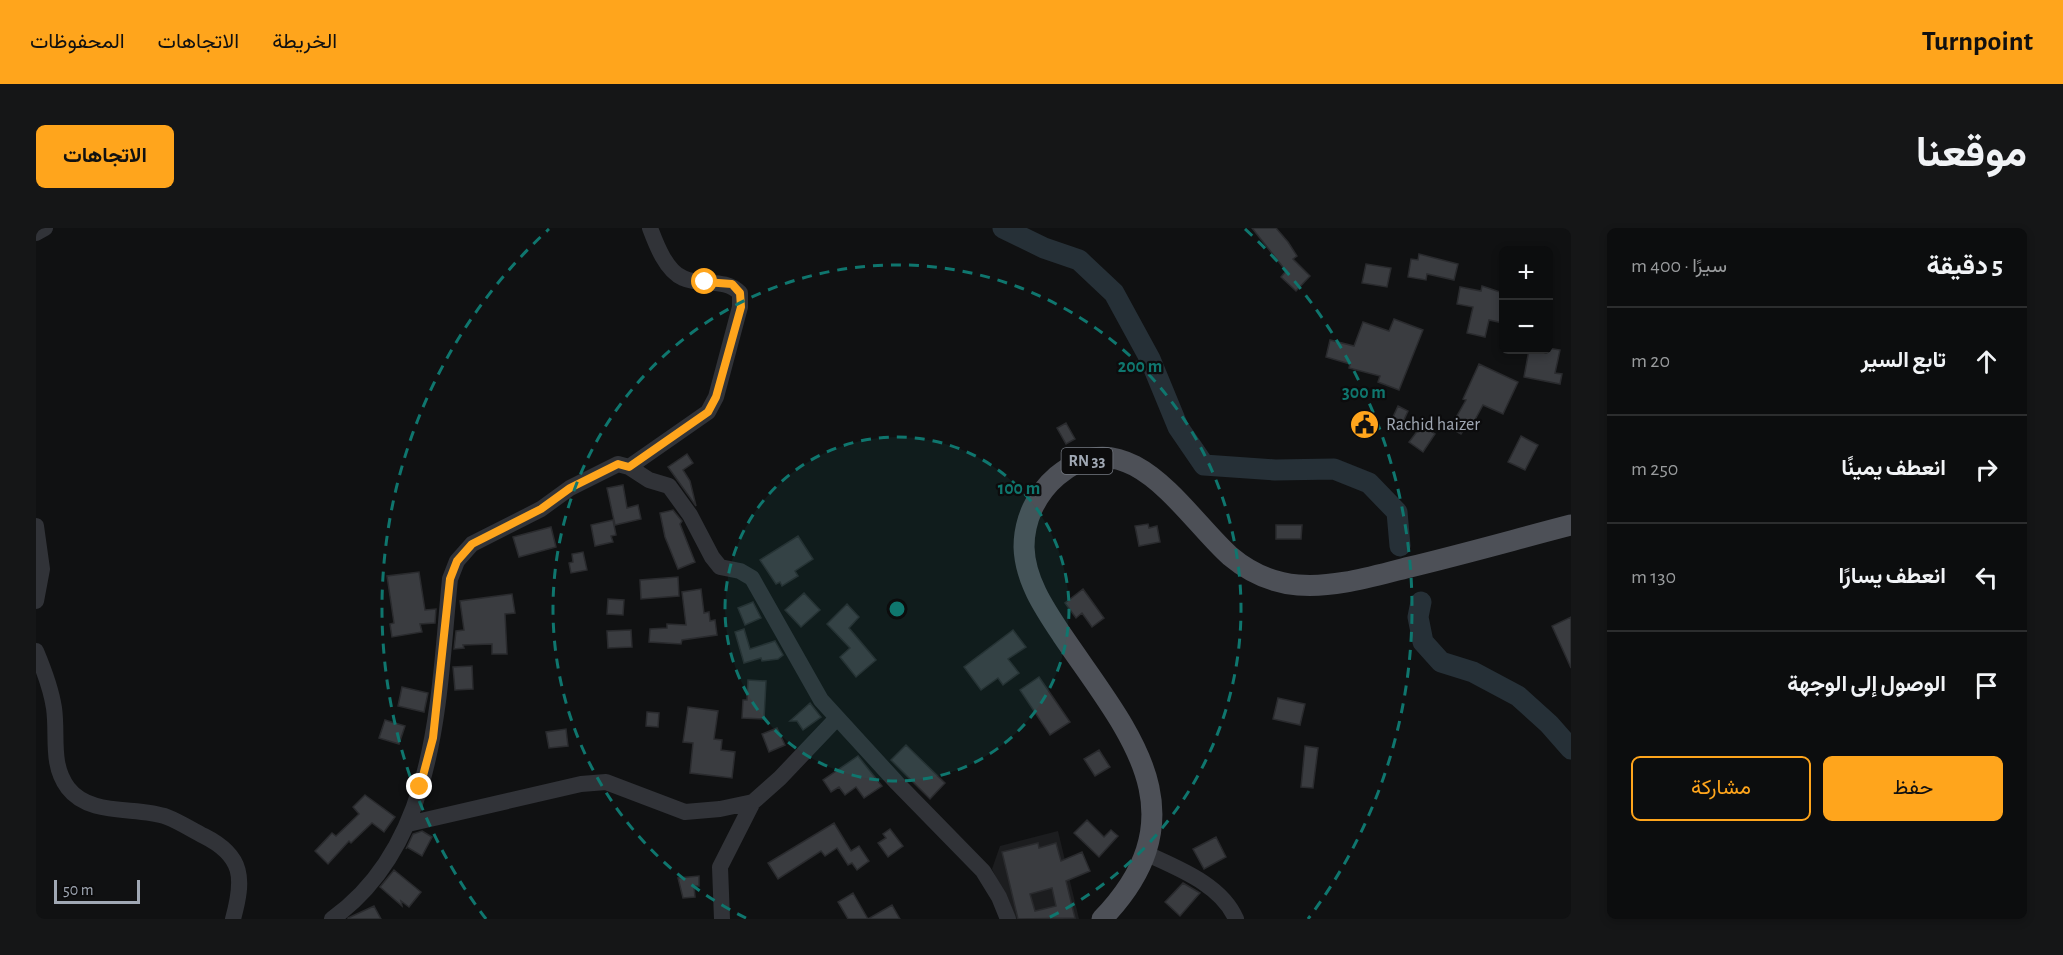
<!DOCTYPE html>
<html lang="ar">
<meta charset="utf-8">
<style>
:root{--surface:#0c0d0e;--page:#151617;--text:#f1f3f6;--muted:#9a9c9e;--line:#2c2d2e;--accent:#ffa51c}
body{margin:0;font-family:"Alegreya Sans",Vazirmatn,sans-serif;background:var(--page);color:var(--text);direction:rtl}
.controls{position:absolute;right:18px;top:18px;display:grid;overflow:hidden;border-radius:9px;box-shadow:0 3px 9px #0003}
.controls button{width:54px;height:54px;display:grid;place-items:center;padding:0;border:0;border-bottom:2px solid var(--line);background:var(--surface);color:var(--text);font:30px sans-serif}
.scale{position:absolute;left:18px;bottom:15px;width:86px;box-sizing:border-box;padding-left:6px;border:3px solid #a0a8b4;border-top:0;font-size:16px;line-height:21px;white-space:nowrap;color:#a0a8b4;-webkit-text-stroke:4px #0c0c0d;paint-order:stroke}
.stop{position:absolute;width:18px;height:18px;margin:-14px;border:4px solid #ffa51c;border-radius:50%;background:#fff}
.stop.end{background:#ffa51c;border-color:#fff;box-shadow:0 2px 6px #0008}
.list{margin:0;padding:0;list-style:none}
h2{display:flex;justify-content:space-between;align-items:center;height:78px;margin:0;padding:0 24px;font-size:26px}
h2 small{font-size:20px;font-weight:400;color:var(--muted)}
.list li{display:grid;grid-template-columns:39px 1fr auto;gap:18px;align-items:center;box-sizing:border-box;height:108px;padding:0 24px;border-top:2px solid var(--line)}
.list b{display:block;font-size:22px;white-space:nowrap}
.list em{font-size:20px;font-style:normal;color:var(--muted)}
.actions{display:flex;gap:12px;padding:18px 24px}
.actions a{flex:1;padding:14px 0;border:2px solid var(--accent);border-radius:9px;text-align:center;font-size:21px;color:var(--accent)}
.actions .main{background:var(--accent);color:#111}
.icon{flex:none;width:33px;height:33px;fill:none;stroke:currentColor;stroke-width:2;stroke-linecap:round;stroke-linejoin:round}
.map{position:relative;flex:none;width:1535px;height:691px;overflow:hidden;direction:ltr;border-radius:9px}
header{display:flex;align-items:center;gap:36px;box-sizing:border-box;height:84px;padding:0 30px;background:var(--accent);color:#111}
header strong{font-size:28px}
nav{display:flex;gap:33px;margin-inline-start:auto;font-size:21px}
.intro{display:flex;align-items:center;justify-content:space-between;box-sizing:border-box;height:144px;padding:0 36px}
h1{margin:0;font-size:42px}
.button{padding:15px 27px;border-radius:9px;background:var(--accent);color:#111;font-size:21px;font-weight:700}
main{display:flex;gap:36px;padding:0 36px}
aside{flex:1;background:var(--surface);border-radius:9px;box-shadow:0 3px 9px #0003}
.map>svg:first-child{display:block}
</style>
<header>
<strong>Turnpoint</strong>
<nav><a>الخريطة</a><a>الاتجاهات</a><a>المحفوظات</a></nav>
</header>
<div class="intro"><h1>موقعنا</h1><a class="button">الاتجاهات</a></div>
<main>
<aside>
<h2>5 دقيقة<small>سيرًا · 400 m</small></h2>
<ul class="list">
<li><svg class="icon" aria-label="ahead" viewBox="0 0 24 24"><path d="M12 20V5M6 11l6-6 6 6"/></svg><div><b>تابع السير</b></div><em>20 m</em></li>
<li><svg class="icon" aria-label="right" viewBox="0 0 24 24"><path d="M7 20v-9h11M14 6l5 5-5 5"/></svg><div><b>انعطف يمينًا</b></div><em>250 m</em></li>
<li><svg class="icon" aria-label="left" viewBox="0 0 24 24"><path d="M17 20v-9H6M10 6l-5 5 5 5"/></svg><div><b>انعطف يسارًا</b></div><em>130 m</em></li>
<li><svg class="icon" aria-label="arrive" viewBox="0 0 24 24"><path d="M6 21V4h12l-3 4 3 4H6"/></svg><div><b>الوصول إلى الوجهة</b></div></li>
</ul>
<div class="actions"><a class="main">حفظ</a><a>مشاركة</a></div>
</aside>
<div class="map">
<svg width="1535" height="691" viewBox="0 0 1535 691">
<rect width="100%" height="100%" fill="#101112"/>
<path fill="#1c1d1f" d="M 1022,603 L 1043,691 L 979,691 L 956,641 L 964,618 Z"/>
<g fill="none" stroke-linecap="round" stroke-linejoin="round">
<path stroke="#263037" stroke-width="21" d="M 967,0 L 1008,20 L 1043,32 L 1078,65 L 1114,131 L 1142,199 L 1168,237 L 1239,242 L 1298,241 L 1333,255 L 1361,284 L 1364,318
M 1385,374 L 1382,389 L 1387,414 L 1405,434 L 1437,444 L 1482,468 L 1513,496 L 1535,521"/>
</g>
<path fill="#3a3c40" stroke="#2a2b2e" stroke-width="1.5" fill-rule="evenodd" d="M 1216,0 L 1240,0 L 1252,14 L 1261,28 L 1257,31 L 1274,48 L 1260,63 L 1245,49 L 1250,43 Z
M 1383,26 L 1422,36 L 1418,52 L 1391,46 L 1390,52 L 1372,49 L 1375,31 L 1382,32 Z
M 1330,36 L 1355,40 L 1351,59 L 1326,55 Z
M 1446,58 L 1467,65 L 1467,95 L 1453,92 L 1449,109 L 1431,105 L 1437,79 L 1421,76 L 1424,59 L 1445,63 Z
M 1358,91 L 1387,102 L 1363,162 L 1342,154 L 1344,148 L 1313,140 L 1314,136 L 1290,129 L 1294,112 L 1318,118 L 1327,94 L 1353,103 Z
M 1512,120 L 1524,122 L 1519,145 L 1526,146 L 1524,156 L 1488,149 L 1493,122 Z
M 1443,136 L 1482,154 L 1467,186 L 1447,177 L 1433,203 L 1429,200 L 1425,206 L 1414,200 L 1430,172 L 1427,171 Z
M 1362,178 L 1372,183 L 1367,194 L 1357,189 Z
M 1030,195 L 1039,211 L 1030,216 L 1021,200 Z
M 1386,197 L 1399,206 L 1387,224 L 1373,214 Z
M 1485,208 L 1502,217 L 1489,242 L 1472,234 Z
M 651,226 L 657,235 L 647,242 L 654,253 L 660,278 L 632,239 Z
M 587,257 L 591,280 L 602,277 L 605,291 L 579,297 L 571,260 Z
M 637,282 L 646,293 L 644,296 L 659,334 L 642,341 L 629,309 L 624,285 Z
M 577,292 L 580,307 L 575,308 L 577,314 L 559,318 L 555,297 Z
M 1112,296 L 1113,300 L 1121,298 L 1124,314 L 1103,318 L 1099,298 Z
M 1240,297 L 1266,297 L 1265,311 L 1240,311 Z
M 515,299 L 520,319 L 483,329 L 477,309 Z
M 762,308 L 777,331 L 759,343 L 762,348 L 746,358 L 744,354 L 740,356 L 724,332 Z
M 547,324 L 551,342 L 535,345 L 533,335 L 537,334 L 536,326 Z
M 383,344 L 389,382 L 400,381 L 399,395 L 384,396 L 386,404 L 356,409 L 354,396 L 358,395 L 351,348 Z
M 642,349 L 643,368 L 605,371 L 604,352 Z
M 665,361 L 668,385 L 673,384 L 674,393 L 679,392 L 681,407 L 646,412 L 645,416 L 613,414 L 614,401 L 631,400 L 631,396 L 650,397 L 646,364 Z
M 1047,361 L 1068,390 L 1056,399 L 1046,385 L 1040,390 L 1029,375 Z
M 768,365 L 784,382 L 765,399 L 749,382 Z
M 476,366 L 479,385 L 469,386 L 471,426 L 456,426 L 456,416 L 427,417 L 428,420 L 418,421 L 420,403 L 428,402 L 424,373 Z
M 572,371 L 588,372 L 587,387 L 571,386 Z
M 717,374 L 725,390 L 709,397 L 702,380 Z
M 811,376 L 823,389 L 813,400 L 840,432 L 820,449 L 804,429 L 814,420 L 791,396 Z
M 1535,389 L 1535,440 L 1516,398 Z
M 708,401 L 714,421 L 739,413 L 747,427 L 742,431 L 726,433 L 725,430 L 708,435 L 699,404 Z
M 595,402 L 596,419 L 572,420 L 571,403 Z
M 977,402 L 990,419 L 972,431 L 983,445 L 967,457 L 962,450 L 945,462 L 928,439 Z
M 436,438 L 437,461 L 419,462 L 417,439 Z
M 1003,449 L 1034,494 L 1014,507 L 984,462 Z
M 712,452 L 730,453 L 728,491 L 706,490 L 707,472 L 711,472 Z
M 366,459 L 392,465 L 388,484 L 362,478 Z
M 1242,470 L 1269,476 L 1264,497 L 1237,491 Z
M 774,475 L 785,489 L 767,502 L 761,493 L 754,493 Z
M 652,479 L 682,483 L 678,511 L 686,512 L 685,522 L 699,524 L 696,550 L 654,545 L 657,515 L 647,514 Z
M 611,484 L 623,485 L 622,499 L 610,498 Z
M 349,492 L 369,498 L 363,516 L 343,510 Z
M 741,500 L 749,517 L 733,524 L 726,506 Z
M 530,501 L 532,518 L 513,520 L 510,504 Z
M 870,517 L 909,555 L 894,571 L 855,532 Z
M 1269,518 L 1282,520 L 1277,560 L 1265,559 Z
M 1063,522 L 1074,539 L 1059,548 L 1048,531 Z
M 822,528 L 846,558 L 828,570 L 820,559 L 809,567 L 803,559 L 795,564 L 787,552 Z
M 329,567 L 359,589 L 348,604 L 336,595 L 315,615 L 313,613 L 292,636 L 279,623 L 296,605 L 300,608 L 323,586 L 317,579 Z
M 1051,592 L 1068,609 L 1075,602 L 1082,608 L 1063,629 L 1038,605 Z
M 798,595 L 815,623 L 823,618 L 833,633 L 821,642 L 816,635 L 812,637 L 801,620 L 789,628 L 785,623 L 742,651 L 732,635 Z
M 854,601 L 867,618 L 852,629 L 842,615 L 850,610 L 847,606 Z
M 386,603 L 396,609 L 386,628 L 371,619 L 370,621 L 377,606 Z
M 1180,609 L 1190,629 L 1168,641 L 1157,621 Z
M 1002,615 L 1003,620 L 1020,615 L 1025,633 L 1046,624 L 1054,643 L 1030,653 L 1039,690 L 982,691 L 966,624 ZM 1016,660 L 1020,678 L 999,683 L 994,666 Z
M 358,642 L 385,664 L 373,679 L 365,673 L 366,678 L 344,659 Z
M 663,648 L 663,658 L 658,658 L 659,669 L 647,670 L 642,650 Z
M 1147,655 L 1164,665 L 1144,688 L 1129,674 Z
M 817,665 L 832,691 L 856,677 L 864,691 L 812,691 L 802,674 Z
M 338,678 L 345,691 L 312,691 L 312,690 Z"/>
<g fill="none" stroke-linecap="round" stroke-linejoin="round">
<path stroke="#313338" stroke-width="16" d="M 0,5 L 9,0
M 593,239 L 613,252 L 633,258 L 654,287 L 676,329 L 684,339 L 704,343 L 716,350 L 785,472 L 861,555 L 947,643 L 963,669 L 972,691
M 0,298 L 6,341 L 0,373
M 0,423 C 8,442 15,460 18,480 C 22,508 14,536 32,560 C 54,589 101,578 131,589 C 144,594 156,602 168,608 C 208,628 208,651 197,691
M 372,596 L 545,556 L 570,554 L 649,584 L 684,581 L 717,574 L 744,550 L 801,490
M 1109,625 C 1141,640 1185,656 1200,691
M 296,691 C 403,615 402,468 414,351 L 421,333 L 436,316 L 505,281 L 534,260 L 582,236 L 593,239 L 672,184 L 680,169 L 704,79 L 704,65 C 688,49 666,59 647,50 C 630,43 620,16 614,0
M 686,691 L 684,639 L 717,574"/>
<path stroke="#4d5057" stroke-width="21" d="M 1066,691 C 1169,584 1091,503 1026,407 C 1008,380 989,352 988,319 C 988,292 1000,266 1021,248 C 1093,188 1148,287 1194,328 C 1213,344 1237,355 1262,357 C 1300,360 1337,348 1374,339 C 1428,326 1481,311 1535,297"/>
</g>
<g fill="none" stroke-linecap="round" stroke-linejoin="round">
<path stroke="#ffa51c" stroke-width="8" d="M 384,559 L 397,510 L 414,351 L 421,333 L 436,316 L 505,281 L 534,260 L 582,236 L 593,239 L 672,184 L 680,169 L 705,79 L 704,65 L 696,56 L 669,54"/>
</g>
<circle cx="861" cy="381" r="172" fill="#0f766e" fill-opacity=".12"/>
<g fill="none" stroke="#0f766e" stroke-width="3" stroke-dasharray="10 8">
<circle cx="861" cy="381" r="172"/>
<path d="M710 690A344 344 0 1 1 1012 690"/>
<path d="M450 691A515 515 0 0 1 513 1M1209 1A515 515 0 0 1 1272 691"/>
</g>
<defs>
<symbol id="civic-disc" viewBox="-11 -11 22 22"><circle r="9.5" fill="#ffa51c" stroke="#0c0c0d"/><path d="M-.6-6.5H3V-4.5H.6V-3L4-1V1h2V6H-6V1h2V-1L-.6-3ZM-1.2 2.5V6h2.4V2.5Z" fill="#111"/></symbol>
</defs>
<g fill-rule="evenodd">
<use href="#civic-disc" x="1312" y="180" width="33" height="33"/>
</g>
<g text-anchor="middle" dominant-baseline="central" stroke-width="4.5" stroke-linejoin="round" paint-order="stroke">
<rect fill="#0c0c0d" stroke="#747982" stroke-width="1.5" x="1025.5" y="220" width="51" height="26" rx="4.5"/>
<g font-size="16" font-weight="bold" fill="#a0a8b4">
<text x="1051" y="233">RN 33</text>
</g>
<g font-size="18" fill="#a0a8b4" stroke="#0c0c0d" text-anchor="start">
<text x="1350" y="197">Rachid haizer</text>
</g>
</g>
<circle cx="861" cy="381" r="9" fill="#0f766e" stroke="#0c0c0d" stroke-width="3"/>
<g font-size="18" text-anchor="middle" font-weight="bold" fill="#0f766e" stroke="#0c0c0d" stroke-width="4.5" stroke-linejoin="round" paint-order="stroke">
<text x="1104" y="144">200 m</text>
<text x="1328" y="170">300 m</text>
<text x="983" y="266">100 m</text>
</g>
</svg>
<div class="controls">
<button>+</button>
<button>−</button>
</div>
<div class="scale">50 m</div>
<div class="stop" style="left:669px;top:54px"></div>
<div class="stop end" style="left:384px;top:559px"></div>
</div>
</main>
